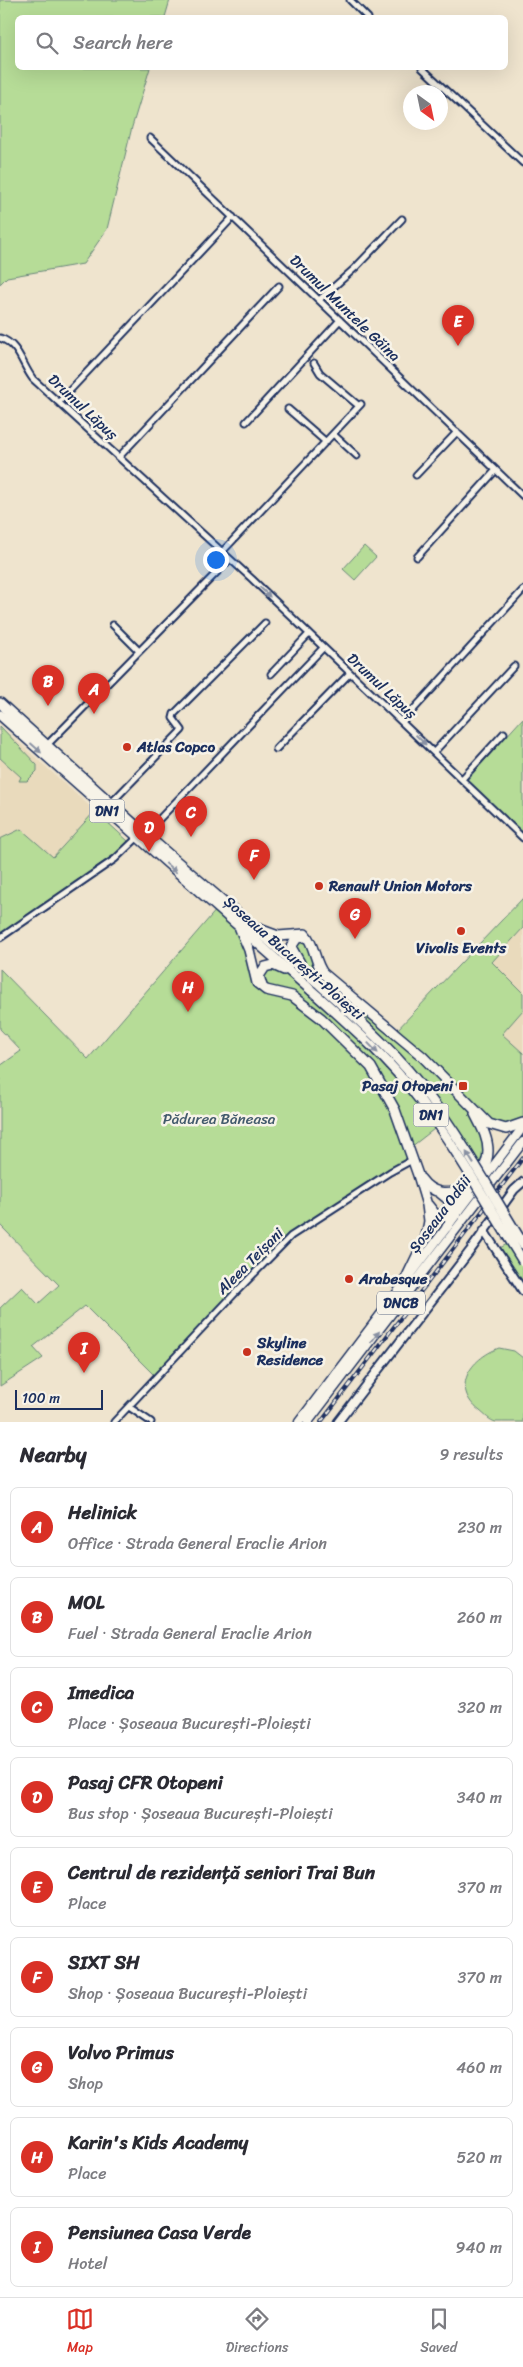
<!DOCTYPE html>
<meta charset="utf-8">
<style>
:root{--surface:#fff;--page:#f2f2f3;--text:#2b2b33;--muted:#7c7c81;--line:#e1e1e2;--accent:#d93025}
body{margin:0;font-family:Sriracha,sans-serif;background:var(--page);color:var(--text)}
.compass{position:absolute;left:403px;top:85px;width:45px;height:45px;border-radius:50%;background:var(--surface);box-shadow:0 5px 20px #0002;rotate:147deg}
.scale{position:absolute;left:15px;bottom:12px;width:88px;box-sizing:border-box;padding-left:5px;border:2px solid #1b2f5e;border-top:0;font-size:14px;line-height:18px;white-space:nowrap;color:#1b2f5e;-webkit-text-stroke:4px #f7f3e8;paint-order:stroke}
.you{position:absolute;left:215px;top:559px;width:18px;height:18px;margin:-12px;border:4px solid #fff;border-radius:50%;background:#1a73e8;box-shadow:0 0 0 8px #1a73e833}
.badge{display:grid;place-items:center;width:32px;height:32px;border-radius:50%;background:var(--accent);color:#fff;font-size:16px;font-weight:700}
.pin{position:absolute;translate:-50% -41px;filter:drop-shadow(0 1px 2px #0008)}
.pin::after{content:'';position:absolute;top:26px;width:18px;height:15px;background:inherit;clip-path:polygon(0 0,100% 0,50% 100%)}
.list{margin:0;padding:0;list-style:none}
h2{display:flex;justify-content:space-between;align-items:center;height:65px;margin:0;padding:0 20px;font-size:21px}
h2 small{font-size:16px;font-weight:400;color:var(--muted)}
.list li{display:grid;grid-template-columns:32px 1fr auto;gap:15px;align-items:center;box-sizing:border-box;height:80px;margin:0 10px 10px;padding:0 10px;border:1px solid var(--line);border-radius:8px}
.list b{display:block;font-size:19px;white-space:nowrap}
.list p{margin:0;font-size:16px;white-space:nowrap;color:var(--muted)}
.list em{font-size:16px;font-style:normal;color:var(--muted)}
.icon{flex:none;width:28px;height:28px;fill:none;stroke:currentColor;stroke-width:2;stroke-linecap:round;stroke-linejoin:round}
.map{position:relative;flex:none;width:523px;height:1422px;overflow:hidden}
.search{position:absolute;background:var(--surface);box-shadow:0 5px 20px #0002;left:15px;right:15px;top:15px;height:55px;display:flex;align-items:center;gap:12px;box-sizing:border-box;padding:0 18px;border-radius:8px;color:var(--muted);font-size:19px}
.sheet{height:875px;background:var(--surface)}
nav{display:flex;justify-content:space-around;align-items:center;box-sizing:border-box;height:70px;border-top:1px solid var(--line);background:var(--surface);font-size:14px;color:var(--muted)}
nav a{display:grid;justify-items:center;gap:2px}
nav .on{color:var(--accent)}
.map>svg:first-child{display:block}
</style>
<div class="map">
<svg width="523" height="1422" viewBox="0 0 523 1422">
<rect width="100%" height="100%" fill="#efe4ce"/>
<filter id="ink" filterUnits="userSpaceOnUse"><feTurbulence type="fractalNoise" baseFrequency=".02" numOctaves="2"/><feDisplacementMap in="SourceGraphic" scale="10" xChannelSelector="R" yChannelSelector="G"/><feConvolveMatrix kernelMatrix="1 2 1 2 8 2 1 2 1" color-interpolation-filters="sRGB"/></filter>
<g filter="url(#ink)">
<path fill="#e9dabc" d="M 5,730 L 95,811 L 53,857 L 21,829 L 0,839 L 0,733 Z
M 523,928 L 523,993 L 492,962 Z
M 523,1010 L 523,1053 L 501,1034 Z"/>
<path fill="#b6dc97" stroke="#68867a" d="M 0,0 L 170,0 L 165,17 L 18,18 L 18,68 L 150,68 L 132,127 L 107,229 L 83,264 L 7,277 L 0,284 Z
M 364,546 L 376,557 L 355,580 L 343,569 Z
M 523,718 L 523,838 L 465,782 Z
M 0,726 L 37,765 L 37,771 L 27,781 L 19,781 L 21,777 L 0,758 Z
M 95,811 L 128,841 L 123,848 L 0,935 L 0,839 L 21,829 L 53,857 Z
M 523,898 L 523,928 L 492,962 L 523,993 L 523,1010 L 502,1034 L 523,1053 L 523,1123 L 506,1129 L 473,1109 L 487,1139 L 479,1173 L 426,1092 L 308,974 L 292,943 L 303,937 L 317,963 L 394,1033 Z
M 217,909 L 240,929 L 252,962 L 260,972 L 279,967 L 362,1036 L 438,1126 L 411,1147 L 415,1159 L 291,1236 L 157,1378 L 85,1306 L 33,1347 L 43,1358 L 0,1386 L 0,1308 L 22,1287 L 38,1304 L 59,1285 L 0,1225 L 0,1066 L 21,1051 L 0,1029 L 0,969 L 88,1059 Z
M 511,1242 L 523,1262 L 523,1290 L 496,1250 Z
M 499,1348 L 514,1351 L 523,1358 L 523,1422 C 514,1422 504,1422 496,1422 C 490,1421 485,1415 480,1411 C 450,1388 470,1359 499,1348 Z"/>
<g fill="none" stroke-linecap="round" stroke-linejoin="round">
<defs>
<path id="street" d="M 350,0 L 368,18
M 422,68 L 523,163
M 150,138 L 523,496
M 319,300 L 355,268 L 402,219
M 0,338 C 19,344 22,365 33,379 L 252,579 L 523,838
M 314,363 L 320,373 L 359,406
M 59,402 L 233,217
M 288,409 L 326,442
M 246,422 L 340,320
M 333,434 L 357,456
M 119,457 L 279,286
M 416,475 L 457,432
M 222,552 L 361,404
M 417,557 L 496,470
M 113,625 L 139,651
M 271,674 L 309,634
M 402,722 L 523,590
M 47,745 L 230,559
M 276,749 L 350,673
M 434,752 L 514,666
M 462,779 L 504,733
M 111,803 L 182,730 L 173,718 L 174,714 L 265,623
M 145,834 L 323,648
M 0,938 L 115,859 L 137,838
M 129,1407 L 151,1422
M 114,1422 L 238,1290 L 291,1236 L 390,1172 L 412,1160"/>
<path id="secondary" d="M 484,1231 L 523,1291
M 338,1422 L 470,1251 L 514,1190 L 523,1182"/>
<path id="primary" d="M 299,1422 L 523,1127
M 308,1422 L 523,1142"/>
<path id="highway" d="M 0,703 L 145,834 L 318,983
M 0,715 L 312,991
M 240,929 L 249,950 L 257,983 L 266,990 L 292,996 L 321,1018 L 371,1067 L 395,1110 L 418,1175 L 427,1205 L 429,1221 L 426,1237 L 400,1291
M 259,929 L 278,936 L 305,934 C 315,945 314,961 323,973 L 422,1056 L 489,1124 L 506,1129 L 523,1123
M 300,963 L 291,947 L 297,938 L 304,937
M 262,986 L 259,976 L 265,967 L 273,965 L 284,970
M 421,1179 C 443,1210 488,1182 488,1151 C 488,1137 481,1126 475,1114
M 439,1192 L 450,1201 L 450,1206 L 444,1212
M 428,1205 L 436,1215 L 445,1216 L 451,1212 L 471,1187
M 447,1227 L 457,1210"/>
</defs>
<use href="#street" stroke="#1b2f5e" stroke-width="9"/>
<use href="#secondary" stroke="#1b2f5e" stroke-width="11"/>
<use href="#primary" stroke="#1b2f5e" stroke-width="11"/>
<use href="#highway" stroke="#1b2f5e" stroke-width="12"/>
<use href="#street" stroke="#f7f3e8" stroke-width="5"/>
<use href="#secondary" stroke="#f7f3e8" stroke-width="7"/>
<use href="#primary" stroke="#f7f3e8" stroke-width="8"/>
<use href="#highway" stroke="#f7f3e8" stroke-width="9"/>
<defs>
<path id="rail" d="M 321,1422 L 523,1158"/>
</defs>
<use href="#rail" stroke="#1b2f5e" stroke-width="4"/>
<use href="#rail" stroke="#f7f3e8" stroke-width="2" stroke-dasharray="5.5" stroke-linecap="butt"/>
<defs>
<path id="highway-bridge" d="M 318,983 C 356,1018 396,1052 427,1094 C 463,1141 492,1194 523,1244
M 312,991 C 350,1025 388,1058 419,1099 C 458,1150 489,1207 523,1261"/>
</defs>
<use href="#highway-bridge" stroke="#1b2f5e" stroke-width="12" stroke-linecap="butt"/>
<use href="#highway-bridge" stroke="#f7f3e8" stroke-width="9"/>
</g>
<defs><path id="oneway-solid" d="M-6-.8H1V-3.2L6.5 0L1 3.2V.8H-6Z" transform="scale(1.25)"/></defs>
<g fill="#8991a3">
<use href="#oneway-solid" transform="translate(265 592) rotate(44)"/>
<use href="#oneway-solid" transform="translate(421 740) rotate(44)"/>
<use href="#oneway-solid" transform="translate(36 748) rotate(42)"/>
<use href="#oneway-solid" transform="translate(171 868) rotate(41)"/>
<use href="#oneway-solid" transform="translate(373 1048) rotate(46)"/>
<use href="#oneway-solid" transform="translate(470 1158) rotate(-122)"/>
<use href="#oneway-solid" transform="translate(375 1337) rotate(-52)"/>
</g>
</g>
<g fill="#c8321e" stroke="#f7f3e8" stroke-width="2">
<circle cx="127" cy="747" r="5"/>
<circle cx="319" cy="886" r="5"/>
<circle cx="461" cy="931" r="5"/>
<rect x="458" y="1081" width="10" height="10" rx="2.5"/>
<circle cx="349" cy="1279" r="5"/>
<circle cx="247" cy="1352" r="5"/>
</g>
<g text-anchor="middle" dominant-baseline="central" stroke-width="5" stroke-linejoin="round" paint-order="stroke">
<g fill="#f7f3e8" stroke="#5d6a87" stroke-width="1">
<rect x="89.5" y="799.5" width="35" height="23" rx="4"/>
<rect x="413.5" y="1103.5" width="35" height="23" rx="4"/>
<rect x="377" y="1291.5" width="48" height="23" rx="4"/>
</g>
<g font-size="14" font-weight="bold" fill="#1b2f5e">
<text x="107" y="811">DN1</text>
<text x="431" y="1115">DN1</text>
<text x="401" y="1303">DNCB</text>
</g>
<g font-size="15" fill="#1b2f5e" stroke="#f7f3e8">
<text transform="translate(345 308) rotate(44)">Drumul Muntele Găina</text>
<text transform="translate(83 407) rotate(43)">Drumul Lăpuș</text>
<text transform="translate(382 686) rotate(43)">Drumul Lăpuș</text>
<text transform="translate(294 958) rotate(41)">Șoseaua București-Ploiești</text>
<text transform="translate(440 1214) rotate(-53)">Șoseaua Odăii</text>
<text transform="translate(250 1261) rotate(-45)">Aleea Teișani</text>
</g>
<g font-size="15" font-weight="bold" fill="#1b2f5e" stroke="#f7f3e8" text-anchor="start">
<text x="137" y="747">Atlas Copco</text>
<text x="329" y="886">Renault Union Motors</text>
<text x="461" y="948" text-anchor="middle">Vivolis Events</text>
<text x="453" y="1086" text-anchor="end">Pasaj Otopeni</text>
<text x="359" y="1279">Arabesque</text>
<text x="257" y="1343">Skyline<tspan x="257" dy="17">Residence</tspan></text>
</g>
<g font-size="15" fill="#425a6c" stroke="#f7f3e8">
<text x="219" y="1119">Pădurea Băneasa</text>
</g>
</g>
</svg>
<svg class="compass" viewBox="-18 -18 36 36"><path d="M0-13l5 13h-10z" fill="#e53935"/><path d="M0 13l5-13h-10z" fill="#7c7c81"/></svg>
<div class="scale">100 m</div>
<div class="you"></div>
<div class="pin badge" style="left:94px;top:714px">A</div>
<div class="pin badge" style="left:48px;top:706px">B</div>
<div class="pin badge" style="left:191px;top:837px">C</div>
<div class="pin badge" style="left:149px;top:852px">D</div>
<div class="pin badge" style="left:458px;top:346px">E</div>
<div class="pin badge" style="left:254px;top:880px">F</div>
<div class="pin badge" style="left:355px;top:939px">G</div>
<div class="pin badge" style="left:188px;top:1012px">H</div>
<div class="pin badge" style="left:84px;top:1373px">I</div>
<div class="search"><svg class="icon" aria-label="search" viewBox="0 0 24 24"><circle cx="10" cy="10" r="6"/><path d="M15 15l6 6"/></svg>Search here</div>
</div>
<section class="sheet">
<h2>Nearby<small>9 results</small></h2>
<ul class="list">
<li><span class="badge">A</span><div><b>Helinick</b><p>Office · Strada General Eraclie Arion</p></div><em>230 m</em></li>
<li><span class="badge">B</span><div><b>MOL</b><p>Fuel · Strada General Eraclie Arion</p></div><em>260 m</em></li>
<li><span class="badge">C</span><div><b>Imedica</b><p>Place · Șoseaua București-Ploiești</p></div><em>320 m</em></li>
<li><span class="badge">D</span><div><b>Pasaj CFR Otopeni</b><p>Bus stop · Șoseaua București-Ploiești</p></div><em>340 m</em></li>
<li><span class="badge">E</span><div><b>Centrul de rezidență seniori Trai Bun</b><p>Place</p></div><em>370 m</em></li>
<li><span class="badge">F</span><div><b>SIXT SH</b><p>Shop · Șoseaua București-Ploiești</p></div><em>370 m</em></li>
<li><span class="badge">G</span><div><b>Volvo Primus</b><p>Shop</p></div><em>460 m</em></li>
<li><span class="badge">H</span><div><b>Karin's Kids Academy</b><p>Place</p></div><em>520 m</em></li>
<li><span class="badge">I</span><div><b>Pensiunea Casa Verde</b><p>Hotel</p></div><em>940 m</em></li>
</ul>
</section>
<nav>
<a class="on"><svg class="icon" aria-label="map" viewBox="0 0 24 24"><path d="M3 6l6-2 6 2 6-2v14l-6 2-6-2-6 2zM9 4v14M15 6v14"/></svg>Map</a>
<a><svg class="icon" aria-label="directions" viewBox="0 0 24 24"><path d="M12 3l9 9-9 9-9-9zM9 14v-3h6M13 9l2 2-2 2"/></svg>Directions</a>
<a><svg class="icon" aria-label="saved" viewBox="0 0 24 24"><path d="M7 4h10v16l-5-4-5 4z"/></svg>Saved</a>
</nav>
